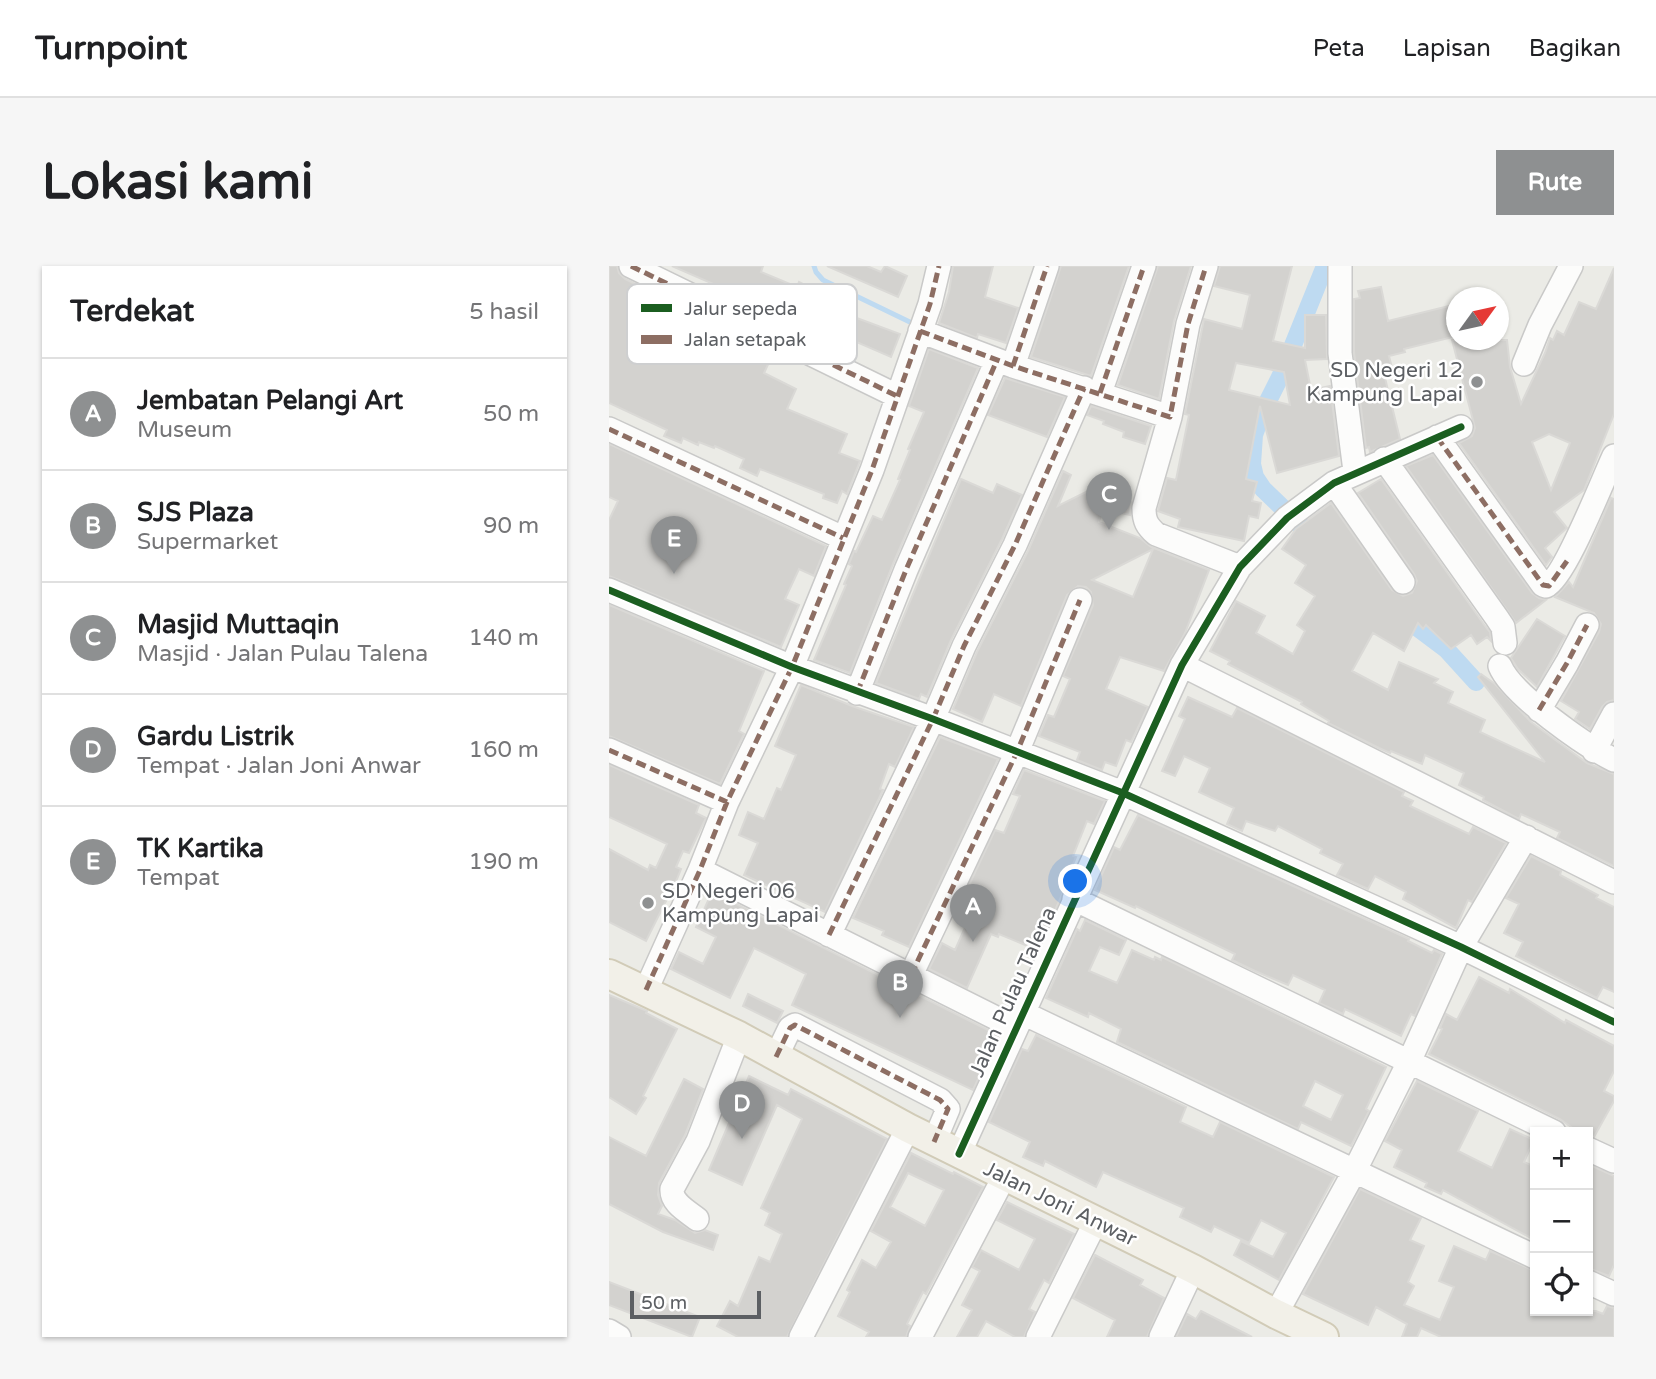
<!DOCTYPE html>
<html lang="id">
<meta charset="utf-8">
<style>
:root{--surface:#fff;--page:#f6f6f6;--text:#202124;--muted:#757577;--line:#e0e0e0;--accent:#8e9091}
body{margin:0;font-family:"Varela Round",sans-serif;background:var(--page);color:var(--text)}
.controls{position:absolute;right:21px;bottom:21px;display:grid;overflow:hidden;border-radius:0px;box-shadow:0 2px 5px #0004}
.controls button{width:63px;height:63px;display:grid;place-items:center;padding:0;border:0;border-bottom:2px solid var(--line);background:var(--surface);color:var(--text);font:35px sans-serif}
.compass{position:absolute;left:837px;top:21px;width:63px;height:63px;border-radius:50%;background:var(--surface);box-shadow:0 2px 5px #0004;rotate:57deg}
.scale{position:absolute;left:21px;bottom:18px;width:131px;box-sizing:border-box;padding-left:7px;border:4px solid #5c5f63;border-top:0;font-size:19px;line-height:24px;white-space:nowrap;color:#5c5f63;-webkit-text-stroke:5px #fff;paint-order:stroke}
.you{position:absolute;left:467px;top:616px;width:24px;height:24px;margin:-18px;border:5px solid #fff;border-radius:50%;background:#1a73e8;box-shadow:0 0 0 10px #1a73e833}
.badge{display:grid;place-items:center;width:46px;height:46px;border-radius:50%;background:var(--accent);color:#fff;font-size:23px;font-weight:700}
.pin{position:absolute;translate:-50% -58px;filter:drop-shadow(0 2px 4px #0008)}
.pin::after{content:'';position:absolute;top:37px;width:24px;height:21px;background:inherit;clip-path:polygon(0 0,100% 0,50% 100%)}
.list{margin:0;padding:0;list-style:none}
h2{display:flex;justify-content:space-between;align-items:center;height:91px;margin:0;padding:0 28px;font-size:30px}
h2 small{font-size:23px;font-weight:400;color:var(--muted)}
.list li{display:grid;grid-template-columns:46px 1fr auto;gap:21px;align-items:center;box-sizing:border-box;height:112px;padding:0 28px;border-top:2px solid var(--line)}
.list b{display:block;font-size:26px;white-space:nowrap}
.list p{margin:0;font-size:23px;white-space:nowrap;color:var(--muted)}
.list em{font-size:23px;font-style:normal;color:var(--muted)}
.icon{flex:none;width:38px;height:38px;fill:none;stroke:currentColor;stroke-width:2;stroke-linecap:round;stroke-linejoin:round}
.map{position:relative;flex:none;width:1005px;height:1071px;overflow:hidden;border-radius:0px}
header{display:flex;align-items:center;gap:42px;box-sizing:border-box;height:98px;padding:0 35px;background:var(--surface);border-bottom:2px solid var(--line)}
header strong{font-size:33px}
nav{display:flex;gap:38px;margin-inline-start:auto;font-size:24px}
.intro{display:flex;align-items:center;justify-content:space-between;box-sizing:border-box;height:168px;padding:0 42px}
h1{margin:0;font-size:49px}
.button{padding:18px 32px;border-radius:0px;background:var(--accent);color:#fff;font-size:24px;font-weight:700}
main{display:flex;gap:42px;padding:0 42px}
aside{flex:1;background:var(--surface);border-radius:0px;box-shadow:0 2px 5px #0004}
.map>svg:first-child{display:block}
</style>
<header>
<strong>Turnpoint</strong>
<nav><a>Peta</a><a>Lapisan</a><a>Bagikan</a></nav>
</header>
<div class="intro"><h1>Lokasi kami</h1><a class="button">Rute</a></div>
<main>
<aside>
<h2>Terdekat<small>5 hasil</small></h2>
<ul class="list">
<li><span class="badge">A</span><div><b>Jembatan Pelangi Art</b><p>Museum</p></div><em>50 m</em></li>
<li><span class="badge">B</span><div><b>SJS Plaza</b><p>Supermarket</p></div><em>90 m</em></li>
<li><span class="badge">C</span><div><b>Masjid Muttaqin</b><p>Masjid · Jalan Pulau Talena</p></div><em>140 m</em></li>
<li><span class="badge">D</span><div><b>Gardu Listrik</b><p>Tempat · Jalan Joni Anwar</p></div><em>160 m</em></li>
<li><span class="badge">E</span><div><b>TK Kartika</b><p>Tempat</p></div><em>190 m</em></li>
</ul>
</aside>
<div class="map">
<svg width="1005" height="1071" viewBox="0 0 1005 1071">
<rect width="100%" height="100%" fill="#ebebe6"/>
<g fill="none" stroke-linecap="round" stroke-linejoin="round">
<path stroke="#bedaf1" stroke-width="5" d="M 205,0 L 207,6 L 214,14 L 307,59"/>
<path stroke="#bedaf1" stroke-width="18" d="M 708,275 L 654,223 L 646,211 L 643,198 L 645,169 L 653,147 L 672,109 L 716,0
M 789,347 L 837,383 L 867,416"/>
</g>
<path fill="#d3d2cf" stroke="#dad9d6" stroke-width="2" fill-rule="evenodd" d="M 0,0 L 8,0 L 10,7 L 16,13 L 61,35 L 47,67 L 29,59 L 18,83 L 49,98 L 64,65 L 80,72 L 90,49 L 160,83 L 158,88 L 163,90 L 155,107 L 187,123 L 178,143 L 238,168 L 230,187 L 251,195 L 238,228 L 233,225 L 228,237 L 214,232 L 215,228 L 151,203 L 148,210 L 131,202 L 135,193 L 106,180 L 105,182 L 90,176 L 89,179 L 74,172 L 72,177 L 55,170 L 58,164 L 0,137 Z
M 63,0 L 154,0 L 152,6 L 188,21 L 190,16 L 211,27 L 208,32 L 245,51 L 291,68 L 282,91 L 197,54 L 191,67 L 170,56 L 176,44 L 137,28 L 132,38 L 114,29 L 116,23 Z
M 218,0 L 258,0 L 272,6 L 276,0 L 298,10 L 289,31 Z
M 344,0 L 384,0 L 376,31 L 409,42 L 397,77 L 369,68 L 368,72 L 330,57 L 340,26 Z
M 452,0 L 520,0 L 482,110 L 422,91 Z
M 549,0 L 582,0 L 565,55 L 550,133 L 509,119 Z
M 611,0 L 683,0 L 664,75 L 696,82 L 696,49 L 717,49 L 718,93 L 696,94 L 702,124 L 721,120 L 730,190 L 668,207 L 651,140 L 637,213 L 648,216 L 643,235 L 652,237 L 649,252 L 640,250 L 635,275 L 569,261 L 571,253 L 549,245 L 558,212 L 567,214 L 580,149 L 576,148 L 595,53 L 633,63 L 641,29 L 605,20 ZM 627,97 L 675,106 L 681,139 L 620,124 Z
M 1005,2 L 1005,148 L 975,224 L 945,246 L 958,262 L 936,282 L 943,291 L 937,299 L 850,177 L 863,170 L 866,162 L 843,74 L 898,74 L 901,101 L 912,138 L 936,87 L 941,72 L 944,74 L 948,65 L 955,69 L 970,36 L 987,43 ZM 940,168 L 961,177 L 942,224 L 923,176 Z
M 772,21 L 779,55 L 848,38 L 848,70 L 795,83 L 796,86 L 780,90 L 785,110 L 776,112 L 791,173 L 761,186 L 760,181 L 757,182 L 745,86 L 745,33 L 751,32 L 749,25 Z
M 320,83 L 369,102 L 284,298 L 241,407 L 205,394 L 237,319 L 235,318 L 243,300 L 240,298 L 245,285 L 247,286 L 264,250 L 273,254 L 291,214 L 289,213 L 301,184 L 299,183 L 315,146 L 300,140 Z
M 396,112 L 456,131 L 438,171 L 379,149 Z
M 482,140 L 542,160 L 536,178 L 514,171 L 515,166 L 494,158 L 495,155 L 478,149 Z
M 0,178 L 217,280 L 205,310 L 190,303 L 176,333 L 190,339 L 172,381 L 0,310 L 0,254 L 9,235 L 0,231 Z
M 824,189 L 923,327 L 930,332 L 937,334 L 907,357 L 797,200 Z
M 454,205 L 462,209 L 449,240 L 497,216 L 501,223 L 508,220 L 512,229 L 517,226 L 522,236 L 521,249 L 494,243 L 490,256 L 531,272 L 542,281 L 600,304 L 576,367 L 555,405 L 511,391 L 497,423 L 539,441 L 522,476 L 517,474 L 507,500 L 496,496 L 493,504 L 468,494 L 471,486 L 430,470 L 439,449 L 445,451 L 461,413 L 454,410 L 484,339 L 482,326 L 477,321 L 469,320 L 458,329 L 412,440 L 385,428 L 373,456 L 344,443 L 368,386 L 419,285 ZM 544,283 L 524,331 L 483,314 Z
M 352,213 L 384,227 L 388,218 L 413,229 L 393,273 L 342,374 L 318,431 L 312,428 L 310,433 L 267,417 Z
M 772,213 L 876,360 L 881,366 L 882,375 L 878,371 L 868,378 L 862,369 L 842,383 L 817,359 L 814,363 L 809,357 L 795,385 L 764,367 L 743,405 L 779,424 L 790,396 L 829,413 L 825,417 L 844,426 L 839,437 L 876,454 L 871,466 L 936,496 L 869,411 L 872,408 L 886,418 L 922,456 L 978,497 L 1005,508 L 1005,600 L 948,572 L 951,566 L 912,548 L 910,553 L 874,534 L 875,531 L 850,519 L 855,507 L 816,489 L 813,498 L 782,485 L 781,487 L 770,482 L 719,457 L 720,455 L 692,438 L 693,436 L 619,398 L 621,395 L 601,385 L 627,335 L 656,350 L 647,367 L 684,388 L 696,365 L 688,359 L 706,330 L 686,317 L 697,299 L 673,283 L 687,263 L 722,237 L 783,324 L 794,330 L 803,327 L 808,315 L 805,308 L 749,227 Z
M 1002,232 L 1005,233 L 1005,434 L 998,436 L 993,441 L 981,463 L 966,453 L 970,446 L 952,435 L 990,366 L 992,358 L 985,347 L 946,331 L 960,316 L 964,321 Z
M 0,339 L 155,405 L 130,465 L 135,468 L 111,518 L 0,470 Z
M 928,353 L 956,370 L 928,421 L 909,403 L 902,392 Z
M 192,419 L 243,440 L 305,461 L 286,501 L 280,498 L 271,523 L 274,524 L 216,646 L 135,609 L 149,577 L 130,569 L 139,546 L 155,553 L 168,522 L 172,524 L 187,489 L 166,480 Z
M 579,431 L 623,451 L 628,442 L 795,526 L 793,530 L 804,535 L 801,540 L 860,568 L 864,561 L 897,577 L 863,636 L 859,634 L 847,662 L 794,633 L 797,626 L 766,610 L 759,623 L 728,609 L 734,598 L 711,587 L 713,583 L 669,560 L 666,565 L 637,555 L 633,565 L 618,558 L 625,542 L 590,526 L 601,502 L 575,490 L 566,510 L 553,505 L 576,453 L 570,450 Z
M 331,471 L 389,493 L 300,681 L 273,669 L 275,665 L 244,652 Z
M 0,499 L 90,539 L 87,547 L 97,552 L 80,587 L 74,585 L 67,601 L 72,603 L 68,613 L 37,675 L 0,656 L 0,583 L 39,604 L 41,599 L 47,602 L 58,578 L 0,551 Z
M 415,504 L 496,535 L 485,558 L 478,555 L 464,590 L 467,591 L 459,610 L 461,611 L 428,684 L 390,668 L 389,671 L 382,668 L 358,722 L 320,703 L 333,677 L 346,684 L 358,657 L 345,651 L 386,564 L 395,567 L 411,530 L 404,528 Z
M 529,549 L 800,673 L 799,675 L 823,687 L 825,684 L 833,688 L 806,750 L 802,748 L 792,770 L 736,743 L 734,748 L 710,737 L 716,724 L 684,709 L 679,719 L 646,705 L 623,694 L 626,688 L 527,640 L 526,642 L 486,624 L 505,581 L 511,584 Z
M 922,590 L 952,605 L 951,609 L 989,629 L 987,632 L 1005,641 L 1005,726 L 994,721 L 988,732 L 907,690 L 914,676 L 895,667 L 910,638 L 897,632 Z
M 103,626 L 389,769 L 364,824 L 183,739 L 197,708 L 145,682 L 121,732 L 62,703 L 70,686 L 94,698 L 107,671 L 87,661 Z
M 476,654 L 517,674 L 510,689 L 491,681 L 480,705 L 508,717 L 523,684 L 545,694 L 546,691 L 552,694 L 553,691 L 777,801 L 757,843 L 760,845 L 742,880 L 692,856 L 689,863 L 508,776 L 512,763 L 480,747 L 479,751 L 437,732 L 468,663 L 471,665 ZM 706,815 L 734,829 L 722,854 L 694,840 Z
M 870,711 L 900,727 L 901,723 L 956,757 L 957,754 L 1005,780 L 1005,805 L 995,825 L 1005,830 L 1005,835 L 985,871 L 979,869 L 979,866 L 969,866 L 951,853 L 820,788 L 833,763 L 831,762 L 837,748 L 848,754 Z
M 139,728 L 174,745 L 168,757 L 134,740 Z
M 0,729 L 38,745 L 37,747 L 68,763 L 34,830 L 37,832 L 27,848 L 0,831 Z
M 427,769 L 577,841 L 571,856 L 604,871 L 611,856 L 725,911 L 670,1014 L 625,989 L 632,975 L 664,991 L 677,967 L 652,954 L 640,977 L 605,960 L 602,966 L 571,951 L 575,942 L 494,906 L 487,921 L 436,895 L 434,900 L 414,891 L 421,876 L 380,856 L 413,783 L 419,785 Z
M 140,810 L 179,829 L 182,823 L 278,873 L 178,1071 L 129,1071 L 108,1060 L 121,1035 L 129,1040 L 150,991 L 161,996 L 173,968 L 156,959 L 161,947 L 152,942 L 193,853 L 168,839 L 133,919 L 100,904 Z
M 75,813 L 94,823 L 76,869 L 50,917 L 49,929 L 53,940 L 49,948 L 66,954 L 86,967 L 96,964 L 109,969 L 104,984 L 54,966 L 0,938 L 0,871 L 37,890 Z
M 808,815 L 869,845 L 849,885 L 883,902 L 901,863 L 925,874 L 915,896 L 926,901 L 926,963 L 922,972 L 834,924 L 832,928 L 816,921 L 818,917 L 785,901 L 793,884 L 776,875 Z
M 302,887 L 344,908 L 345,906 L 374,921 L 317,1028 L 314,1026 L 298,1058 L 301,1060 L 297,1071 L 257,1071 L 260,1066 L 229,1050 L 241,1026 L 238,1024 L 253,994 L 267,1002 L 282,976 L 262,965 ZM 299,907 L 335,924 L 316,960 L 281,941 Z
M 979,898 L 1005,910 L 1005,999 L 1000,1010 L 979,1002 Z
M 751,923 L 812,952 L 801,974 L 815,980 L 799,1016 L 805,1020 L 795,1039 L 831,1054 L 845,1021 L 830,1015 L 845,980 L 877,994 L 881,985 L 926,1005 L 926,1045 L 987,1045 L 994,1048 L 998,1040 L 1005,1042 L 1005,1071 L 832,1071 L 812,1062 L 808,1071 L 793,1071 L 798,1058 L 767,1041 L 759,1059 L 694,1028 Z
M 398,936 L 465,968 L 440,1017 L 435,1014 L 420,1043 L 426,1046 L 415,1071 L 406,1071 L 377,1055 L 368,1071 L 348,1071 L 363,1044 L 353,1039 L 371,1005 L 363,1001 L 372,984 L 410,1004 L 426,973 L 388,954 Z
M 486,989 L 534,1014 L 531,1019 L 555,1032 L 538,1071 L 498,1071 L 506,1054 L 464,1032 Z
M 0,1016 L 91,1051 L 83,1071 L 0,1039 Z
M 592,1045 L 643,1071 L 567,1071 L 578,1048 L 587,1053 Z"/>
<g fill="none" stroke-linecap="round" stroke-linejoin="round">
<defs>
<path id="minor" d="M 22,0 L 288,130
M 597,0 L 579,58 L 561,151 L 535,242 C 535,255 538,260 547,268 L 631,301
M 731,0 L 731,87 L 746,205
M 311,65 L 404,100 L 561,151
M 915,98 L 931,59 L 962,0
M 404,100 L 438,0
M 491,127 L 535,0
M 0,163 L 234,272
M 828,171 L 934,319 L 937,320 C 956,312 994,213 1005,190
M 775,193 L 888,352 L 894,361 L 896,377
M 725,217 L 794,316
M 0,324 L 183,401 L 324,453 L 514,527 L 852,681 L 1005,756
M 573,399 L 1005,616
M 891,400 C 903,429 977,480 1005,494
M 248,427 L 297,304 L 388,94
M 930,444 L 958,397 L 978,359
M 0,484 L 118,536
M 985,485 L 1005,448
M 91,604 L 407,762
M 465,633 L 945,866
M 220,669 L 324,453 L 355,380 L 406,279 L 475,122
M 302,709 L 408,486 L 471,334
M 37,724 L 91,604 L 118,536 L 183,401 L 263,204 L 321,38 L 330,0
M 414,747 L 926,991
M 167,791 L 181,762 L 186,759 L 331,834 L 339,843 L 325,876
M 979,883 L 1005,895
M 350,888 L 573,399 L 631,301 L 678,252 L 725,217 L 852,161
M 88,953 C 78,945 62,937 63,923 L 89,875 L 130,770
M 979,1016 L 1005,1028
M 667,1048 L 745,906 L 800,796 L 852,681 L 917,571
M 0,1065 L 10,1071
M 192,1071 L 299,862
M 311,1071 L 395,911
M 429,1071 L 487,955
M 552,1071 L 584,1003"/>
<path id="major" d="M 0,708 L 130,770 L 299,862 L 584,1003 L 667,1048 L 715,1071"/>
</defs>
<use href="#minor" stroke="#c9c9c8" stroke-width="26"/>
<use href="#major" stroke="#d1cbb7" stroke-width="32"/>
<use href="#minor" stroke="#fcfcfb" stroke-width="23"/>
<use href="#major" stroke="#f2f0e8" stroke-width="28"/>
<path stroke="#8d6e63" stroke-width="5" stroke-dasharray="10 5" stroke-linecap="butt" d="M 22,0 L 288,130
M 311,65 L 404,100 L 561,151 L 579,58 L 597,0
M 404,100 L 438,0
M 491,127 L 535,0
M 0,163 L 234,272
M 828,171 L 934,319 L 940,320 L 958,295
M 248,427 L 297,304 L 388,94
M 930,444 L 958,397 L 978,359
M 0,484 L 118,536
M 220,669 L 324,453 L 355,380 L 406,279 L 475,122
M 302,709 L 408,486 L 471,334
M 37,724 L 91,604 L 118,536 L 183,401 L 263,204 L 321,38 L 330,0
M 167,791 L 181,762 L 186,759 L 331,834 L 339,843 L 325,876"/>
<defs>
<path id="cycleway" d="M 0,324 L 183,401 L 324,453 L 514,527 L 852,681 L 1005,756
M 350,888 L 573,399 L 631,301 L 678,252 L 725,217 L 852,161"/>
</defs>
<use href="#cycleway" stroke="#fff" stroke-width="11"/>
<use href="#cycleway" stroke="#1b5e20" stroke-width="7"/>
</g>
<g fill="#8e9091" stroke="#fff" stroke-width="2.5">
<circle cx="868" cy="116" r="7"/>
<circle cx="39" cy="637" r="7"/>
</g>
<g text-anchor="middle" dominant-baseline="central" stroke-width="5" stroke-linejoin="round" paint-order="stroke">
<g font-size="21" fill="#5c5f63" stroke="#fff" text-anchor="end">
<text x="854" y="104">SD Negeri 12<tspan x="854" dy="24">Kampung Lapai</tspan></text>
<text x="53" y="625" text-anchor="start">SD Negeri 06<tspan x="53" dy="24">Kampung Lapai</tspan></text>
</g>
<g font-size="21" fill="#5c5f63" stroke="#fff">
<text transform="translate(404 726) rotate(-66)">Jalan Pulau Talena</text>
<text transform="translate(451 938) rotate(26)">Jalan Joni Anwar</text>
</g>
</g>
<rect x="18" y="18" width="230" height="80" rx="10" fill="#fff" stroke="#cecfd0" stroke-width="2"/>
<rect x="32" y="38" width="31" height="8" fill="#1b5e20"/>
<rect x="32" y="69" width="31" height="9" fill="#8d6e63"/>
<g font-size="19" fill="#5c5f63">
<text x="75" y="49">Jalur sepeda</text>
<text x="75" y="80">Jalan setapak</text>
</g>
</svg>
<div class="controls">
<button>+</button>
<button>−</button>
<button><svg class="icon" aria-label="locate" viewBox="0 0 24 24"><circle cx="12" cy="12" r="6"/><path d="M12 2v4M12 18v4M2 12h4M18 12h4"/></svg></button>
</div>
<svg class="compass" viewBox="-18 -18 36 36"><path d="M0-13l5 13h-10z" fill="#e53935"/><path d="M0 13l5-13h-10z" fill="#757577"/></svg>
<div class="scale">50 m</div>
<div class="you"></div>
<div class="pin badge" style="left:364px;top:676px">A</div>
<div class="pin badge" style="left:291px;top:752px">B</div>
<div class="pin badge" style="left:500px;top:264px">C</div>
<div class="pin badge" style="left:133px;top:873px">D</div>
<div class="pin badge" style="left:65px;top:308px">E</div>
</div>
</main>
